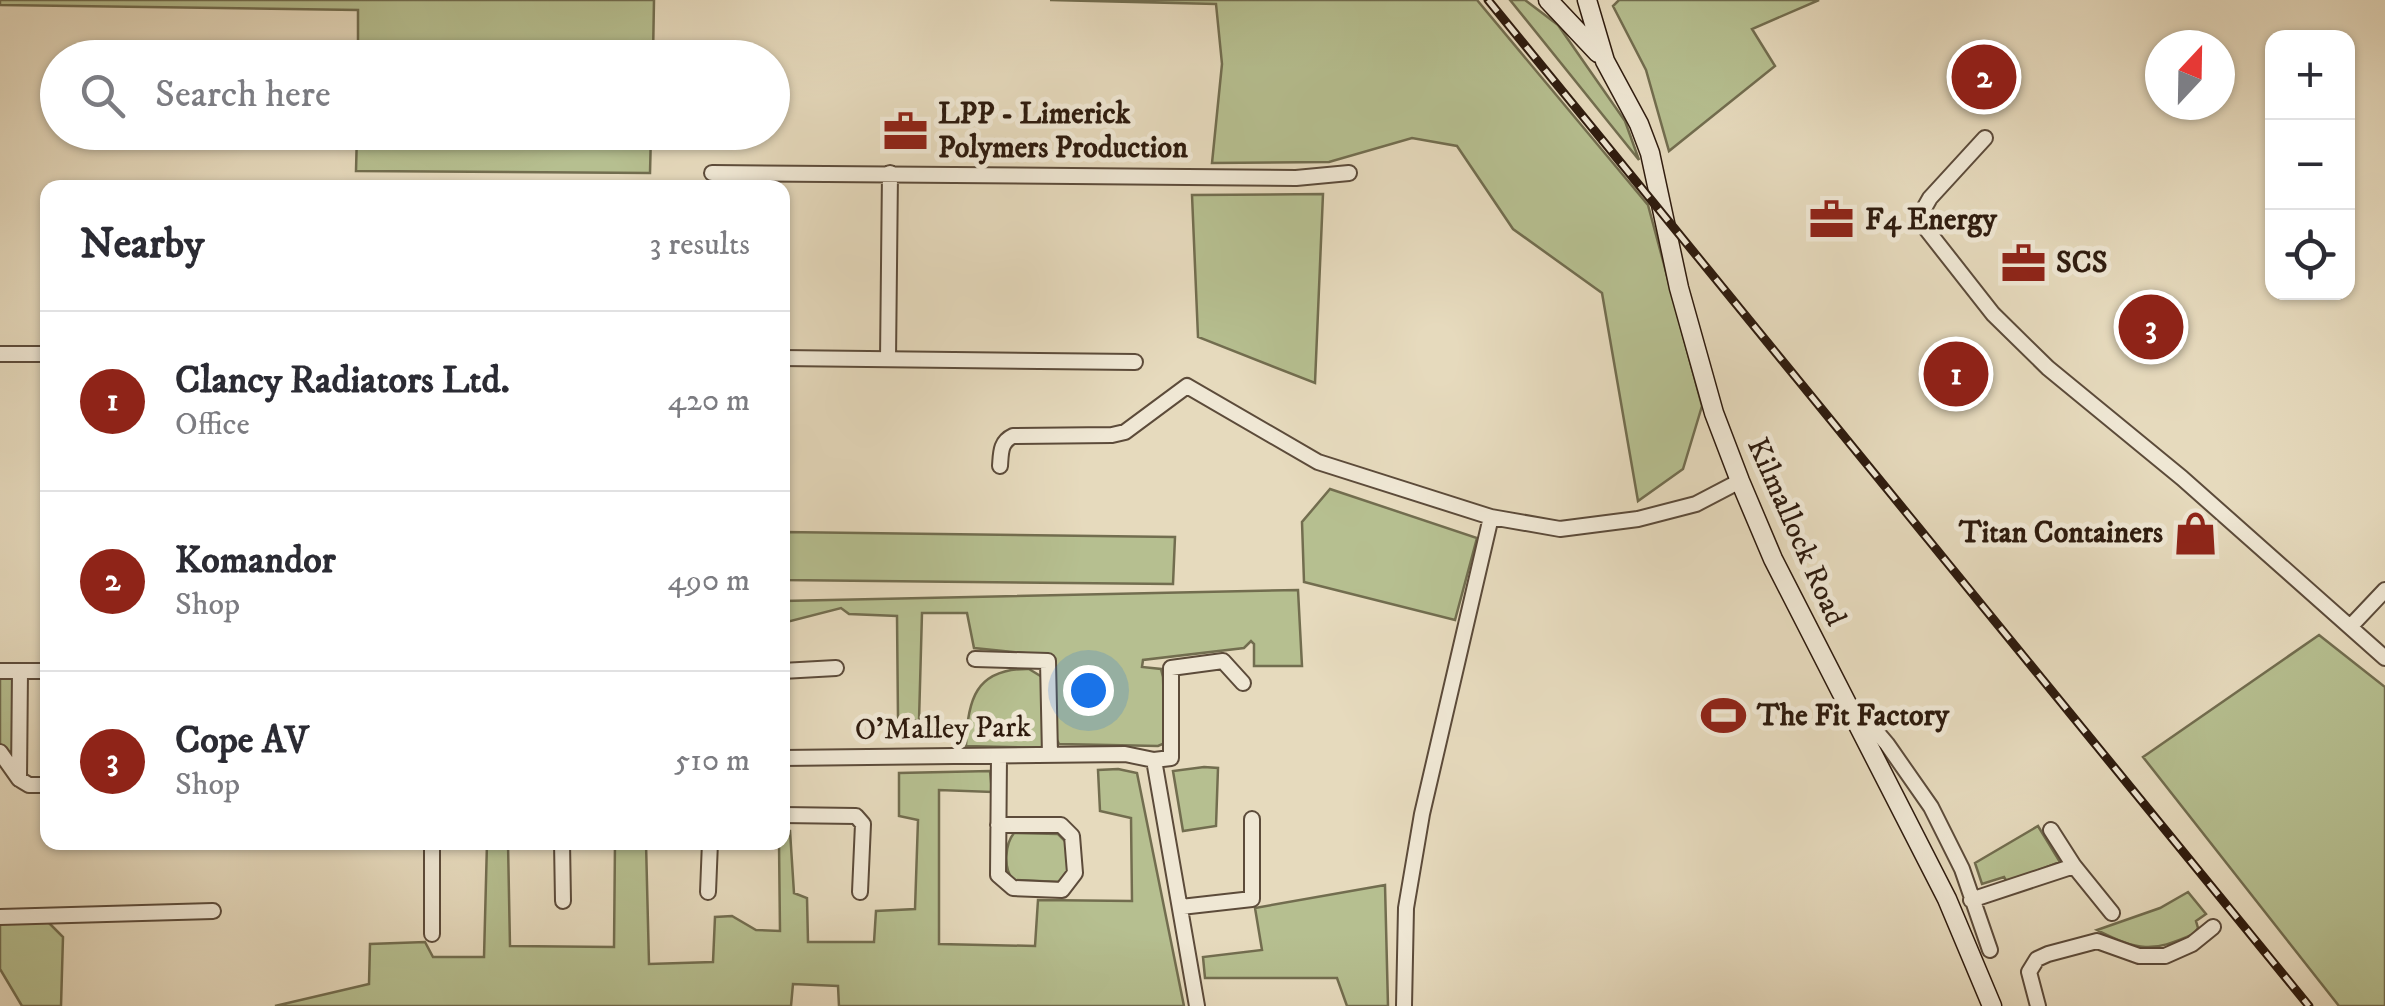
<!DOCTYPE html>
<meta charset="utf-8">
<style>
:root{--surface:#fff;--page:#f2f2f3;--text:#2b2b33;--muted:#7c7c81;--line:#e1e1e2;--accent:#8f2418}
body{margin:0;font-family:"IM FELL DW Pica",serif;background:var(--page);color:var(--text)}
.controls{position:absolute;right:30px;top:30px;display:grid;overflow:hidden;border-radius:20px;box-shadow:0 2px 8px #0004}
.controls button{width:90px;height:90px;display:grid;place-items:center;padding:0;border:0;border-bottom:2px solid var(--line);background:var(--surface);color:var(--text);font:50px sans-serif}
.compass{position:absolute;left:2145px;top:30px;width:90px;height:90px;border-radius:50%;background:var(--surface);box-shadow:0 2px 8px #0004;rotate:22deg}
.you{position:absolute;left:1088px;top:690px;width:35px;height:35px;margin:-25px;border:8px solid #fff;border-radius:50%;background:#1a73e8;box-shadow:0 0 0 15px #1a73e833}
.badge{display:grid;place-items:center;width:65px;height:65px;border-radius:50%;background:var(--accent);color:#fff;font-size:32px;font-weight:700}
.pin{position:absolute;translate:-50% -50%;border:5px solid #fff;box-shadow:0 2px 10px #0006}
.list{margin:0;padding:0;list-style:none}
h2{display:flex;justify-content:space-between;align-items:center;height:130px;margin:0;padding:0 40px;font-size:42px}
h2 small{font-size:32px;font-weight:400;color:var(--muted)}
.list li{display:grid;grid-template-columns:65px 1fr auto;gap:30px;align-items:center;box-sizing:border-box;height:180px;padding:0 40px;border-top:2px solid var(--line)}
.list b{display:block;font-size:38px;white-space:nowrap}
.list p{margin:0;font-size:32px;white-space:nowrap;color:var(--muted)}
.list em{font-size:32px;font-style:normal;color:var(--muted)}
.icon{flex:none;width:55px;height:55px;fill:none;stroke:currentColor;stroke-width:2;stroke-linecap:round;stroke-linejoin:round}
.map{position:relative;flex:none;width:2385px;height:1006px;overflow:hidden}
.search{position:absolute;background:var(--surface);box-shadow:0 2px 8px #0004;left:40px;top:40px;width:750px;height:110px;display:flex;align-items:center;gap:25px;box-sizing:border-box;padding:0 35px;border-radius:55px;color:var(--muted);font-size:38px}
.panel{position:absolute;background:var(--surface);box-shadow:0 2px 8px #0004;left:40px;top:180px;width:750px;height:670px;border-radius:20px}
.map>svg:first-child{display:block}
</style>
<div class="map">
<svg width="2385" height="1006" viewBox="0 0 2385 1006">
<rect width="100%" height="100%" fill="#e6dabd"/>
<filter id="stains"><feTurbulence type="fractalNoise" baseFrequency=".002" numOctaves="4"/><feColorMatrix values="0 0 0 0 .2 0 0 0 0 .09 0 0 0 0 .02 0 0 0 .5 -.17"/></filter>
<radialGradient id="worn" r=".72"><stop offset=".6" stop-color="#630" stop-opacity="0"/><stop offset="1" stop-color="#630" stop-opacity=".3"/></radialGradient>
<path fill="#b6bf90" stroke="#726d4f" stroke-width="2.5" d="M 0,0 L 654,0 L 653,57 L 358,57 L 358,10 L 0,5 Z
M 1050,0 L 1477,0 L 1648,205 L 1702,406 L 1683,469 L 1638,501 L 1602,293 L 1513,229 L 1457,146 L 1412,138 L 1329,162 L 1212,163 L 1222,64 L 1216,4 Z
M 1510,0 L 1525,0 L 1558,25 L 1625,121 L 1639,160 Z
M 1619,0 L 1819,0 L 1752,29 L 1775,66 L 1669,151 L 1646,70 L 1613,6 Z
M 357,133 L 651,133 L 650,173 L 356,171 Z
M 1323,194 L 1315,383 L 1198,337 L 1192,195 Z
M 1330,489 L 1477,538 L 1455,620 L 1304,582 L 1302,522 Z
M 783,532 L 1175,537 L 1173,584 L 783,580 Z
M 1298,590 L 1302,666 L 1254,666 L 1254,644 L 1251,641 L 1244,648 L 1143,660 L 1142,667 L 1161,669 L 1163,677 L 1165,743 L 1158,746 L 1059,744 L 1054,734 L 1052,656 L 974,648 L 967,613 L 922,613 L 919,721 L 898,718 L 897,616 L 849,614 L 841,608 L 783,623 L 783,601 Z
M 2319,635 L 2385,687 L 2385,1006 L 2339,1006 L 2143,757 Z
M 1029,669 L 1042,677 L 1043,748 L 966,746 C 967,701 975,668 1029,669 Z
M 0,676 L 14,679 L 13,750 L 7,754 L 0,745 Z
M 1204,767 L 1218,768 L 1216,826 L 1183,831 L 1173,771 Z
M 1118,769 L 1137,773 L 1184,1006 L 839,1006 L 838,986 L 793,984 L 791,1006 L 275,1006 L 369,984 L 370,944 L 425,942 L 433,957 L 484,957 L 487,843 L 508,843 L 510,946 L 614,947 L 615,843 L 646,843 L 649,964 L 713,962 L 715,917 L 732,916 L 756,930 L 780,931 L 779,843 L 782,842 L 783,831 L 790,831 L 794,893 L 807,898 L 808,942 L 874,942 L 876,911 L 915,909 L 918,820 L 899,816 L 899,773 L 990,771 L 992,792 L 939,790 L 939,944 L 1035,946 L 1038,900 L 1132,901 L 1131,818 L 1100,811 L 1098,770 Z
M 2038,826 L 2060,862 L 2007,882 L 2004,877 L 1982,884 L 1975,863 Z
M 1014,833 L 1058,834 L 1067,843 L 1069,873 L 1061,882 L 1013,880 C 1003,868 1005,844 1014,833 Z
M 1385,885 L 1388,1006 L 1347,1006 L 1337,978 L 1205,978 L 1203,957 L 1262,950 L 1255,908 Z
M 2188,892 L 2206,914 L 2196,921 L 2198,928 L 2194,934 C 2151,953 2139,951 2097,930 L 2160,908 Z
M 48,922 L 63,937 L 61,1006 L 22,1006 L 0,969 L 0,924 Z"/>
<g fill="none" stroke-linecap="round" stroke-linejoin="round">
<defs>
<path id="street" d="M 1985,138 L 1930,198 L 1922,212 L 1927,230 L 1993,314 L 2048,368 L 2182,478 L 2385,658
M 712,173 L 1296,178 L 1349,173
M 0,354 L 48,354
M 782,358 L 1135,362
M 888,359 L 890,173
M 1000,466 C 1001,453 1000,442 1013,436 L 1112,435 L 1125,432 L 1187,386 L 1318,462 L 1491,517 L 1560,529 L 1638,519 L 1696,504 L 1740,481
M 2350,627 L 2385,590
M 975,659 L 1048,661 L 1050,755
M 0,671 L 48,671
M 20,671 L 19,779 L 29,785 L 48,785
M 782,671 L 836,668
M 1855,723 L 1876,731 L 1887,744 L 1931,807 L 1962,869 L 1990,950
M 0,752 L 19,779
M 782,758 L 1125,754 L 1154,760 L 1197,1006
M 1154,760 L 1171,758 L 1171,668 L 1223,661 L 1243,683
M 782,815 L 856,816 L 863,824 L 860,892
M 998,825 L 1061,825 L 1072,836 L 1075,873 L 1062,890 L 1013,888 L 998,875 L 999,756
M 2051,830 L 2074,866 L 2112,913
M 562,842 L 563,901
M 708,892 L 710,842
M 1971,900 L 2074,866
M 1181,907 L 1252,899 L 1252,819
M 0,917 L 213,911
M 432,934 L 432,842
M 1404,1006 L 1406,908 L 1422,814 L 1491,517
M 2038,1006 L 2029,972 L 2037,959 L 2048,954 L 2097,941 L 2139,956 L 2165,956 L 2192,944 L 2213,927"/>
<path id="secondary" d="M 1548,0 L 1598,53
M 1587,0 L 1605,61 L 1639,124 L 1650,153 L 1679,288 L 1714,413 L 1740,481 L 1773,559 L 1947,899 L 1992,1006"/>
</defs>
<use href="#street" stroke="#5c4b3a" stroke-width="18"/>
<use href="#secondary" stroke="#2e1b0e" stroke-width="21"/>
<use href="#street" stroke="#efe7d4" stroke-width="14"/>
<use href="#secondary" stroke="#efe7d4" stroke-width="18"/>
<defs>
<path id="rail" d="M 1488,0 L 2309,1006"/>
</defs>
<use href="#rail" stroke="#2e1b0e" stroke-width="9"/>
<use href="#rail" stroke="#efe7d4" stroke-width="5" stroke-dasharray="15" stroke-linecap="butt"/>
</g>
<defs>
<symbol id="office-bare" viewBox="-9 -9 18 18"><path d="M-6-3h4V-5.5h4V-3h4V5H-6ZM-1-4.5V-3h2v-1.5ZM-6 0V1H6V0Z" fill="#8f2418" stroke="#efe7d4" stroke-width="2.5" paint-order="stroke"/></symbol>
<symbol id="shop-bare" viewBox="-9 -9 18 18"><path d="M-5-2.5h2.3a2.7 3.5 0 0 1 5.4 0H5L5.5 6h-11ZM-1.5-2.5h3a1.5 2.3 0 0 0-3 0Z" fill="#8f2418" stroke="#efe7d4" stroke-width="2.5" paint-order="stroke"/></symbol>
<symbol id="stadium-bare" viewBox="-9 -9 18 18"><path d="M0-5a6.5 5 0 1 0 0 10a6.5 5 0 1 0 0-10ZM-3.5-1.8h7v3.6h-7Z" fill="#8f2418" stroke="#efe7d4" stroke-width="2.5" paint-order="stroke"/></symbol>
</defs>
<g fill-rule="evenodd">
<use href="#office-bare" x="874" y="100" width="63" height="63"/>
<use href="#office-bare" x="1800" y="188" width="63" height="63"/>
<use href="#office-bare" x="1992" y="232" width="63" height="63"/>
<use href="#shop-bare" x="2164" y="502" width="63" height="63"/>
<use href="#stadium-bare" x="1692" y="684" width="63" height="63"/>
</g>
<g text-anchor="middle" dominant-baseline="central" stroke-width="10" stroke-linejoin="round" paint-order="stroke">
<g font-size="30" font-weight="bold" fill="#2e1b0e" stroke="#efe7d4" text-anchor="start">
<text x="938" y="114">LPP - Limerick<tspan x="938" dy="34">Polymers Production</tspan></text>
<text x="1865" y="220">F4 Energy</text>
<text x="2056" y="263">SCS</text>
<text x="2163" y="533" text-anchor="end">Titan Containers</text>
<text x="1757" y="716">The Fit Factory</text>
</g>
<g font-size="30" fill="#2e1b0e" stroke="#efe7d4">
<text transform="translate(1796 532) rotate(66)">Kilmallock Road</text>
<text transform="translate(943 729) rotate(-1)">O'Malley Park</text>
</g>
</g>
<rect width="100%" height="100%" filter="url(#stains)"/>
<rect width="100%" height="100%" fill="url(#worn)"/>
</svg>
<div class="controls">
<button>+</button>
<button>−</button>
<button><svg class="icon" aria-label="locate" viewBox="0 0 24 24"><circle cx="12" cy="12" r="6"/><path d="M12 2v4M12 18v4M2 12h4M18 12h4"/></svg></button>
</div>
<svg class="compass" viewBox="-18 -18 36 36"><path d="M0-13l5 13h-10z" fill="#e53935"/><path d="M0 13l5-13h-10z" fill="#7c7c81"/></svg>
<div class="you"></div>
<div class="pin badge" style="left:1956px;top:374px">1</div>
<div class="pin badge" style="left:1984px;top:77px">2</div>
<div class="pin badge" style="left:2151px;top:327px">3</div>
<div class="search"><svg class="icon" aria-label="search" viewBox="0 0 24 24"><circle cx="10" cy="10" r="6"/><path d="M15 15l6 6"/></svg>Search here</div>
<section class="panel">
<h2>Nearby<small>3 results</small></h2>
<ul class="list">
<li><span class="badge">1</span><div><b>Clancy Radiators Ltd.</b><p>Office</p></div><em>420 m</em></li>
<li><span class="badge">2</span><div><b>Komandor</b><p>Shop</p></div><em>490 m</em></li>
<li><span class="badge">3</span><div><b>Cope AV</b><p>Shop</p></div><em>510 m</em></li>
</ul>
</section>
</div>
